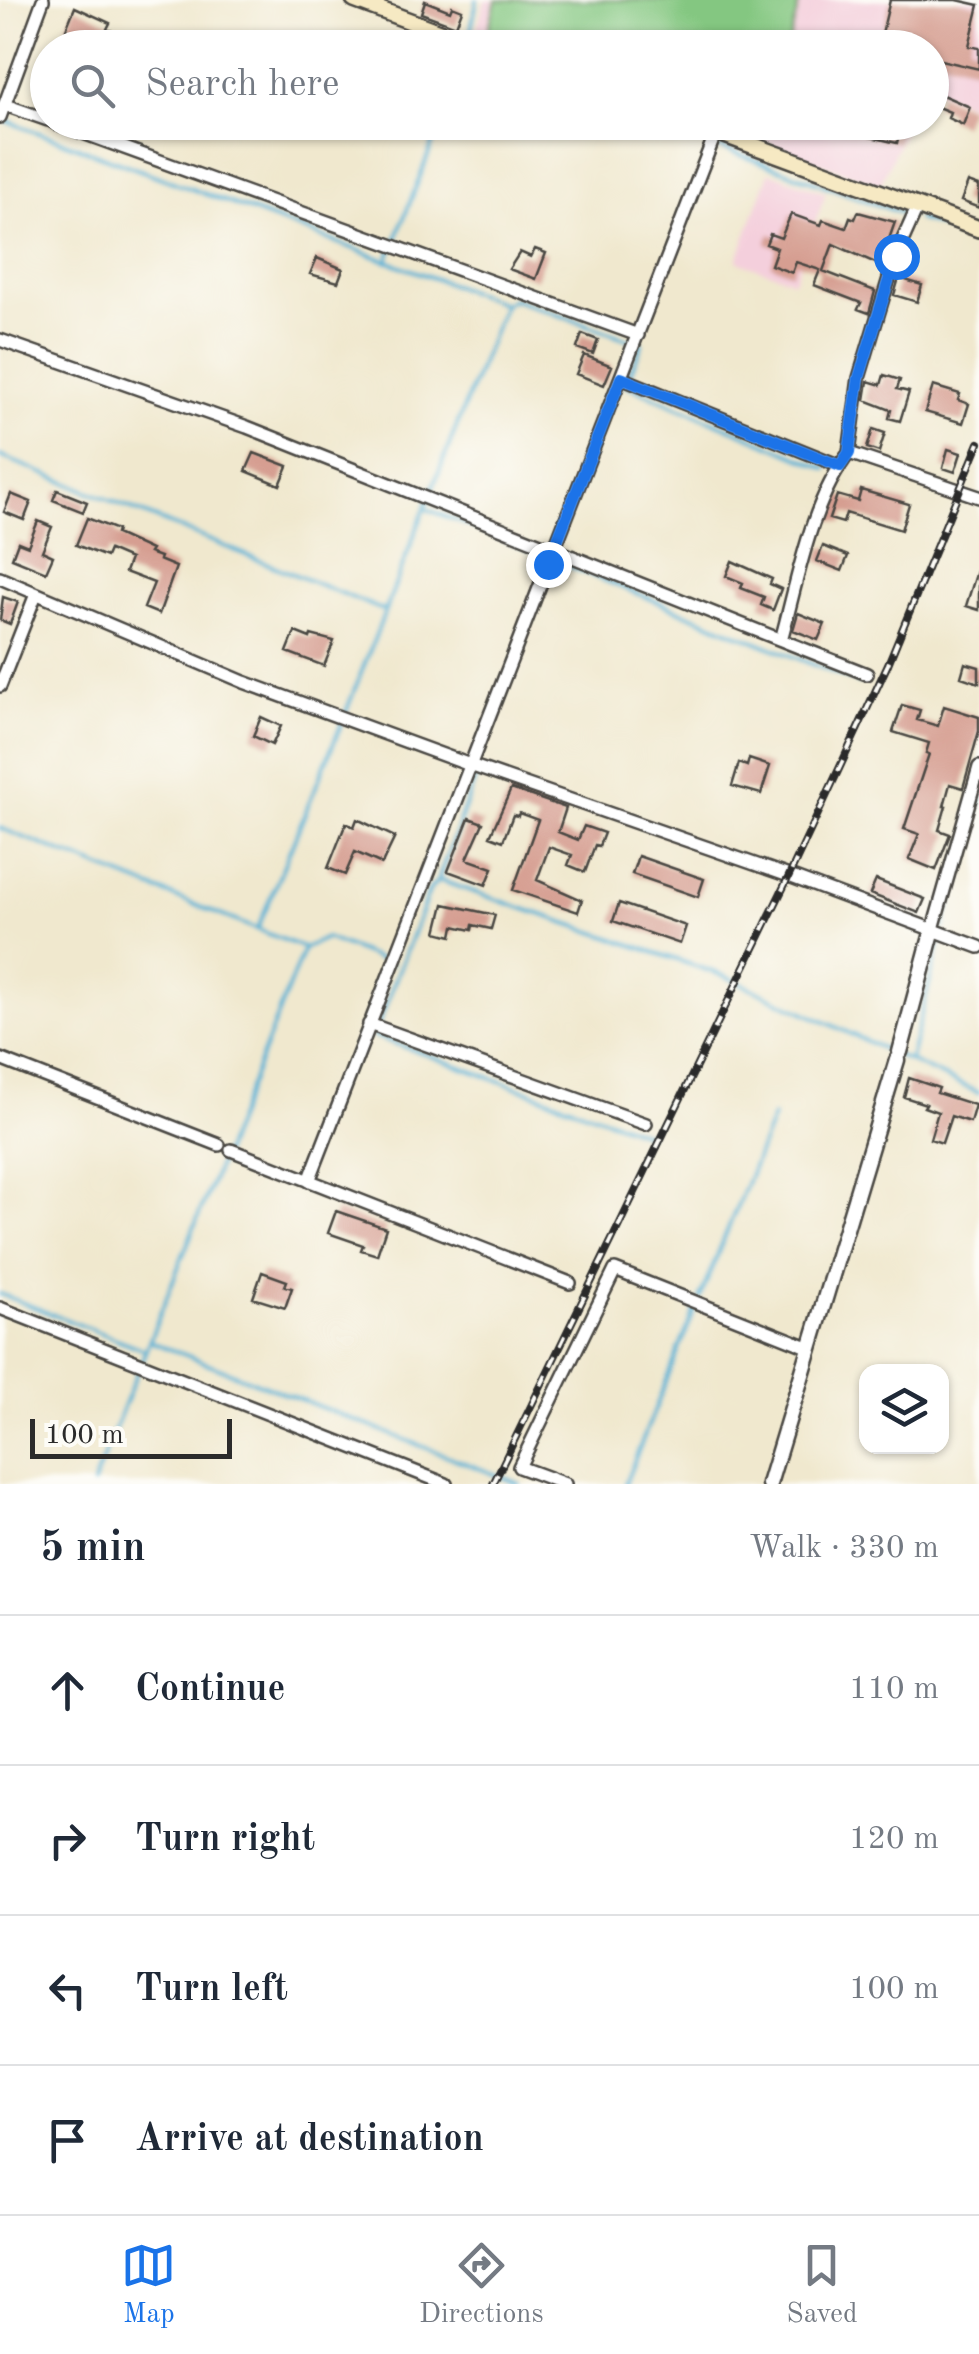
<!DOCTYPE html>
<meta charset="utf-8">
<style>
:root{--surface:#fff;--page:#f2f2f3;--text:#1f2937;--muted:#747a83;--line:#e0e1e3;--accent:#1a73e8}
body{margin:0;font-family:"Old Standard TT",serif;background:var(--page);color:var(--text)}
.controls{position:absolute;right:30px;bottom:30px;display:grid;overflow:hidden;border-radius:20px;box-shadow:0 2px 8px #0004}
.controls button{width:90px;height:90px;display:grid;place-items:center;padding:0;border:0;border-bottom:2px solid var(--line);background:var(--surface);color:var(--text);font:50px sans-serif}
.scale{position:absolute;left:30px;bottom:25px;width:202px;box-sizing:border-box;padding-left:10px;border:5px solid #2b2b2b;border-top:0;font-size:28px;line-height:35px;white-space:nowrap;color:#2b2b2b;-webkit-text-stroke:8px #fdfcf7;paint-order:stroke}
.stop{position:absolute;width:30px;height:30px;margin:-22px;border:8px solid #1a73e8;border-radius:50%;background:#fff}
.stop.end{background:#1a73e8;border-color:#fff;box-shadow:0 2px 10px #0008}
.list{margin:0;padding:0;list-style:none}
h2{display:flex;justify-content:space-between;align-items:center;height:130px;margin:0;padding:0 40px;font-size:42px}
h2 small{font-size:32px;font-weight:400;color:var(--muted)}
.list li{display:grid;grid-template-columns:65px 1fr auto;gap:30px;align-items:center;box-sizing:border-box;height:150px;padding:0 40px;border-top:2px solid var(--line)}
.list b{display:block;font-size:38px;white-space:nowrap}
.list em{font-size:32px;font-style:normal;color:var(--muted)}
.icon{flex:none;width:55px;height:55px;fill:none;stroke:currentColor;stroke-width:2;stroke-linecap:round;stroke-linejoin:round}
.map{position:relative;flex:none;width:979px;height:1484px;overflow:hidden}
.search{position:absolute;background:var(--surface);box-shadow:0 2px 8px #0004;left:30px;right:30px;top:30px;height:110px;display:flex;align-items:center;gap:25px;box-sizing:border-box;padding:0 35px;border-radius:55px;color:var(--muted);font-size:38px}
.sheet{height:730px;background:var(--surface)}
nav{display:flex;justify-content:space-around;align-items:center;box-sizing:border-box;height:140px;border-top:2px solid var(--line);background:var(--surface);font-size:28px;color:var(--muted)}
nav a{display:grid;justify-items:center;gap:5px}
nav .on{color:var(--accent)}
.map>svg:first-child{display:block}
</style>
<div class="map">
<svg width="979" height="1484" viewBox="0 0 979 1484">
<rect width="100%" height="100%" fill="#fdfcf7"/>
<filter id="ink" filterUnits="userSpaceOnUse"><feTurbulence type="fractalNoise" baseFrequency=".01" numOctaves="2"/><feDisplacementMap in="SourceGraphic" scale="20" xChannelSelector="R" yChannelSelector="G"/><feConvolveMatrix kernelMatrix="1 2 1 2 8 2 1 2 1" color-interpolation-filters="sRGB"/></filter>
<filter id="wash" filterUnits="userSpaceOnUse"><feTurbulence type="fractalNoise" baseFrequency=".0048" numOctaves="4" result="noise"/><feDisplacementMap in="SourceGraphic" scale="40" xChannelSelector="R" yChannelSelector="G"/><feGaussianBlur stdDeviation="2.25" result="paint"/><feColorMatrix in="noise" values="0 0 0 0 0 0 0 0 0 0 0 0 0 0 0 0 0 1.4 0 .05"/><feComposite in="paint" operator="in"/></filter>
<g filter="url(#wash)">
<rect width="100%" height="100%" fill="#f0e8ce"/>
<path fill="#f4cfdc" d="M 485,0 L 979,0 L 979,109 L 932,88 L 932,48 L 510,48 L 475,34 Z
M 712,123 L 908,123 L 880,185 Z
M 769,172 L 826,193 L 794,281 L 737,261 Z"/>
<path fill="#84c781" stroke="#587956" stroke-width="2.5" d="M 496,0 L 800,0 L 788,47 L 530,47 L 488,32 Z"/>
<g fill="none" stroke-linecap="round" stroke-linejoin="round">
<path stroke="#58b2d5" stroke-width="4" d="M 469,39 L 477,0
M 4,120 L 504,304 L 339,730 L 258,928
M 650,122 L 707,142
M 716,146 L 909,216
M 918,219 L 979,240
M 387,262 L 441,122
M 504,304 L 513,299 L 642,344 L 629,376
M 626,385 L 827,469
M 0,456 L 385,611
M 427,509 L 859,683
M 477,774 L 438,880 L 725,976 L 979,1093
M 0,828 L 304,948 L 93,1484
M 944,928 L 979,798
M 304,948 L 326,938 L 391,964
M 400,967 L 374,1036 L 648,1134
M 400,967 L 430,889 L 438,880
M 910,1059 L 941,937
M 0,1294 L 145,1350
M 700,1298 L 773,1117
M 149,1341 L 520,1484
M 625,1484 L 696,1307"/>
</g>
<g id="blocks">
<path fill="#d69e91" d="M 890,0 L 957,0 L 979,5 L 969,46 L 979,48 L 979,69 L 932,58 L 932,48 L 879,46 Z
M 425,1 L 450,11 L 452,6 L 462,10 L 456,26 L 421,13 Z
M 75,7 L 110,23 L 107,29 L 117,33 L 112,45 L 66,29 Z
M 940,94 L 970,107 L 963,125 L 948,118 L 950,112 L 935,106 Z
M 828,122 L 902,122 L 897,143 L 827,127 Z
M 968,182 L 979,186 L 979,208 L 961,201 Z
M 858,212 L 895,222 L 880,265 L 833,244 L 823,271 L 875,291 L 869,313 L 858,309 L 861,303 L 814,285 L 820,270 L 796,262 L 792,273 L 771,265 L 777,248 L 766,244 L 770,234 L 781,238 L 791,214 L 821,225 L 823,220 L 846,228 L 850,217 L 855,219 Z
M 535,249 L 546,253 L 536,279 L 509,269 L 520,252 L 531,257 Z
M 317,258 L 343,269 L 338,282 L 310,274 Z
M 899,278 L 922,285 L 917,302 L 894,295 Z
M 582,334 L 598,340 L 593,354 L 577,348 Z
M 584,355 L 612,366 L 604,385 L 576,374 Z
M 884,375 L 900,380 L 897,389 L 909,392 L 900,421 L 889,418 L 891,410 L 865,400 L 868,381 L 881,385 Z
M 933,386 L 960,394 L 958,400 L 969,404 L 963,423 L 925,412 Z
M 873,429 L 885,433 L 879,452 L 867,448 Z
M 948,449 L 961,453 L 955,472 L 943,468 Z
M 254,453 L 288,466 L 280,485 L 246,471 Z
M 57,490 L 87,502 L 83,512 L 53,500 Z
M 861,490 L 909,504 L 901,530 L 846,513 L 843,523 L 829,519 L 837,495 L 858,501 Z
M 11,494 L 31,502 L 24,520 L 4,512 Z
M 87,518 L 117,530 L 116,534 L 151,550 L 149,553 L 160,557 L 159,560 L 176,567 L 159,614 L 144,608 L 154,583 L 125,572 L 130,559 L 109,550 L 106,557 L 76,545 Z
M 38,521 L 52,527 L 42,551 L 53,556 L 46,572 L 12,558 L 18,542 L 28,546 Z
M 823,546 L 848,556 L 842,571 L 817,561 Z
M 732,561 L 772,579 L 770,584 L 781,589 L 773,610 L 761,605 L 764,597 L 741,588 L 743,583 L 726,576 Z
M 977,571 L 979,571 L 979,610 L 966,606 Z
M 3,597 L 18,602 L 10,624 L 0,620 Z
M 798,613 L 825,624 L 818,640 L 793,630 Z
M 295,632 L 310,638 L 311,635 L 334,641 L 324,666 L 287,652 Z
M 965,663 L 979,667 L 979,683 L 961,677 Z
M 902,705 L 920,710 L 917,720 L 938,726 L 944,706 L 979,717 L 979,731 L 963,788 L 950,784 L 944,806 L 946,806 L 939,830 L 950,834 L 936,870 L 909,859 L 919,834 L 904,829 L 929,754 L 926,753 L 929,743 L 893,732 Z
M 261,717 L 281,726 L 272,745 L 253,736 Z
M 749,759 L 770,766 L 761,794 L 732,786 L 739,763 L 747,766 Z
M 511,789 L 566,808 L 558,832 L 578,840 L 584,826 L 604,833 L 599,846 L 595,845 L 585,872 L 568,865 L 572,855 L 549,847 L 537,880 L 582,900 L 578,912 L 513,890 L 538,820 L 519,813 L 518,816 L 513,815 L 503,841 L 490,836 Z
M 469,818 L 483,823 L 467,859 L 493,868 L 486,885 L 448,871 Z
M 357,819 L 395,837 L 382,864 L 355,852 L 345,875 L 328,868 L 346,823 L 354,827 Z
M 638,856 L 704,879 L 698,897 L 632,874 Z
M 876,880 L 925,899 L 919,913 L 870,894 Z
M 619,903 L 686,926 L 680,944 L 613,921 Z
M 444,904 L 495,915 L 491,929 L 473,925 L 472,930 L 454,926 L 452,936 L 437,932 Z
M 909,1078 L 939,1088 L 937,1093 L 975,1105 L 970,1122 L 951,1116 L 942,1143 L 930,1139 L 938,1112 L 924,1107 L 926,1104 L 904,1097 Z
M 336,1211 L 386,1228 L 377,1255 L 361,1250 L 363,1245 L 328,1233 Z
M 262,1272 L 287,1281 L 285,1286 L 292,1288 L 285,1308 L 253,1298 Z"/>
</g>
</g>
<g filter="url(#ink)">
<use href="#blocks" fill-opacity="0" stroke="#494743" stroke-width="2.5"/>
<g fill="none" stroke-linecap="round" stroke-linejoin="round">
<defs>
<path id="minor" d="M 5,105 L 48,120
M 0,117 L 43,0
M 53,122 L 638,335
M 917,208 L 896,255 L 859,378 L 849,453 L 979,497
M 0,340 L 247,427 L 781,640 C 798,579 810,504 849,453
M 621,378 L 840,466
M 0,578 L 244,682 L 470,765 L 789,876 L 979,947
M 781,640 L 867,674
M 0,686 L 36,594
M 933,929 L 979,767
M 369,1024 L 646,1124
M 0,1059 L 219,1145
M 231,1150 L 570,1283
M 309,1181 L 716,132
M 0,1308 L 446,1484
M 565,1484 L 519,1467 L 615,1270 L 808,1347"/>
<path id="tertiary" d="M 900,1052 L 933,929
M 769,1484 L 897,1060"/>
<path id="secondary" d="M 354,0 L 482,48
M 690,122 L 979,229"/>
</defs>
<use href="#minor" stroke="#494743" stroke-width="16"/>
<use href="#tertiary" stroke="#494743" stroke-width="19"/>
<use href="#secondary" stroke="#494743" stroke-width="20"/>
<use href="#minor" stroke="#fff" stroke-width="11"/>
<use href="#tertiary" stroke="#fff" stroke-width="14"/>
<use href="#secondary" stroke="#f6e9c3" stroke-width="15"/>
<defs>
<path id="rail" d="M 493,1484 L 789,876 L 888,664 L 979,443"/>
</defs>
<use href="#rail" stroke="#2b2b2b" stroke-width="8"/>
<use href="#rail" stroke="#fdfcf7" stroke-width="4" stroke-dasharray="11" stroke-linecap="butt"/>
</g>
</g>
<g fill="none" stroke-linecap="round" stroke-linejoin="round" filter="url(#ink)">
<path stroke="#1a73e8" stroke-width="12" d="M 548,564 L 621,378 L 840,466 L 849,453 L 859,378 L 896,256"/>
</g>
</svg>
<div class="controls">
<button><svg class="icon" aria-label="layers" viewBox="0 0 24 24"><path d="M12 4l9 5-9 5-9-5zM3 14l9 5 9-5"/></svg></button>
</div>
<div class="scale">100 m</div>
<div class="stop" style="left:896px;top:256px"></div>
<div class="stop end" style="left:548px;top:564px"></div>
<div class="search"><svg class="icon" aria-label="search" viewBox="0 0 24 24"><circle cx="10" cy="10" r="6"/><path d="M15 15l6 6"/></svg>Search here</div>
</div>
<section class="sheet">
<h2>5 min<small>Walk · 330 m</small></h2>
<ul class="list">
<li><svg class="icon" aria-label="ahead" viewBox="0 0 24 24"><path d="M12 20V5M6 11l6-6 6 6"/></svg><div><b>Continue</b></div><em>110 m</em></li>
<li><svg class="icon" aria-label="right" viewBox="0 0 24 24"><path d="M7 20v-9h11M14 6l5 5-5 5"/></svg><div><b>Turn right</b></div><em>120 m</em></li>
<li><svg class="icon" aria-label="left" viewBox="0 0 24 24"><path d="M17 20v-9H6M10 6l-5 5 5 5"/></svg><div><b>Turn left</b></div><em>100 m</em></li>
<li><svg class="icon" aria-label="arrive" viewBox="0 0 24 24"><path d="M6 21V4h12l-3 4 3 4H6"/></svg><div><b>Arrive at destination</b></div></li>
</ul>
</section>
<nav>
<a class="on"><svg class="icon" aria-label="map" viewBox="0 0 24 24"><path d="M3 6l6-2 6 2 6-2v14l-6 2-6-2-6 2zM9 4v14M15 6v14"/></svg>Map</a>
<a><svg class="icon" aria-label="directions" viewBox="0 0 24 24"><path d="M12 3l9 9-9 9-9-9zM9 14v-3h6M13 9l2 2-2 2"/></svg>Directions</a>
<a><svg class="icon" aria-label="saved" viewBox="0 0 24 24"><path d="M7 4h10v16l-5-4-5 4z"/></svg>Saved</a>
</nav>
